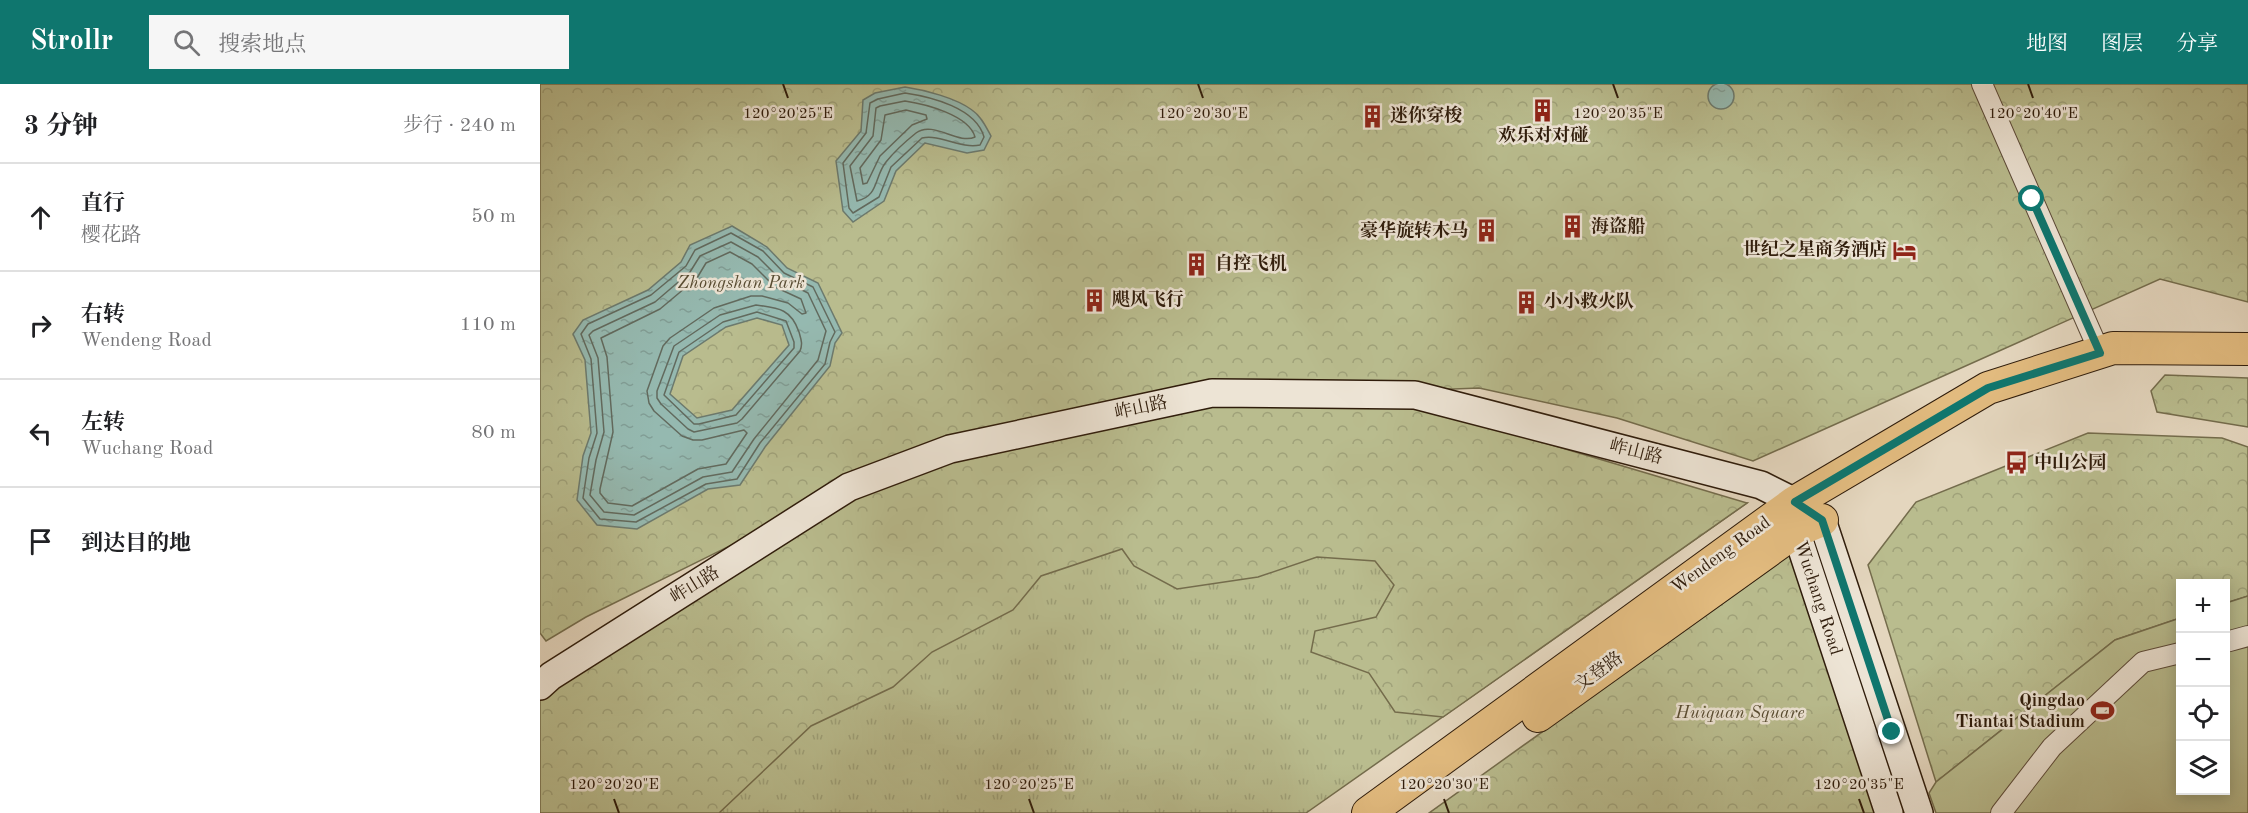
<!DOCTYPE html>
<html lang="zh">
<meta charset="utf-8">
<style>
:root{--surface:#fff;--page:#f6f6f6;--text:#202124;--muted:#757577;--line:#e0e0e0;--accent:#0f766e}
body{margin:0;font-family:"Old Standard TT","Noto Serif SC",serif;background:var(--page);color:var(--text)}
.controls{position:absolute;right:18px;bottom:18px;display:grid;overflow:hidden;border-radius:0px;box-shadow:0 3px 15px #0003}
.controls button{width:54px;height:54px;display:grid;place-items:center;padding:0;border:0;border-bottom:2px solid var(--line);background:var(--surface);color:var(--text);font:30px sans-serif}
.stop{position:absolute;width:18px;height:18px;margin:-14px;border:4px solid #0f766e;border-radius:50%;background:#fff}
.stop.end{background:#0f766e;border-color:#fff;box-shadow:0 2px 6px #0008}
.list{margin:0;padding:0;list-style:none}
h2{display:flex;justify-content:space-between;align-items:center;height:78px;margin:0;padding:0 24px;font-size:26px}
h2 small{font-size:20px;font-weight:400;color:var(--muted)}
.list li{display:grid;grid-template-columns:39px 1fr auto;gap:18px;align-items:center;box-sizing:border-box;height:108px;padding:0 24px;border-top:2px solid var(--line)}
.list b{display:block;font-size:22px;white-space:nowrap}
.list p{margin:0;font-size:20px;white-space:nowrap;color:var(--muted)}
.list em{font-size:20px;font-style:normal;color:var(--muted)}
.icon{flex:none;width:33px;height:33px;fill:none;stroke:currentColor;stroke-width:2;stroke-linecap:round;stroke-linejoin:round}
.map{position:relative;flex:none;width:1708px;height:729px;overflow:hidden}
header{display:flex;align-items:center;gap:36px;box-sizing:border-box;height:84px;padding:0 30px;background:var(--accent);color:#fff}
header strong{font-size:28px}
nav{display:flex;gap:33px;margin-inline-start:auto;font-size:21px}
.search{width:420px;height:54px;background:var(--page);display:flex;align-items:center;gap:15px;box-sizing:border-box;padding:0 21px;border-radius:0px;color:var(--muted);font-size:22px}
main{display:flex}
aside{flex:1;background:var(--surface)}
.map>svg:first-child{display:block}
</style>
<header>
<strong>Strollr</strong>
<div class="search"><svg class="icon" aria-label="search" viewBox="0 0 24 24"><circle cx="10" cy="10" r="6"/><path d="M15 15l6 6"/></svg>搜索地点</div>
<nav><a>地图</a><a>图层</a><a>分享</a></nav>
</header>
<main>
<aside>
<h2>3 分钟<small>步行 · 240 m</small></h2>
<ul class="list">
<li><svg class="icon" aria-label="ahead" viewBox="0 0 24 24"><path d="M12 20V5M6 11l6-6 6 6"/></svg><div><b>直行</b><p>樱花路</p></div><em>50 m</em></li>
<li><svg class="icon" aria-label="right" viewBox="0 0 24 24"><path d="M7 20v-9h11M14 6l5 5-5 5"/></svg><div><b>右转</b><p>Wendeng Road</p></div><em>110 m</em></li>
<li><svg class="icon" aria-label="left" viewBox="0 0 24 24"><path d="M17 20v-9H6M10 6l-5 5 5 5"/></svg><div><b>左转</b><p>Wuchang Road</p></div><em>80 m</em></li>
<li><svg class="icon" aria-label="arrive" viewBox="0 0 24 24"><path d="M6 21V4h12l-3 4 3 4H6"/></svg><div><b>到达目的地</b></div></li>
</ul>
</aside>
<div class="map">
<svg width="1708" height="729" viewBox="0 0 1708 729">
<defs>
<pattern id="grass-tufts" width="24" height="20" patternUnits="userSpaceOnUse" patternTransform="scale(1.5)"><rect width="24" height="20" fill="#b9bc8e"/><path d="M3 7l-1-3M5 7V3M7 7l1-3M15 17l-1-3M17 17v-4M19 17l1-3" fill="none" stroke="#9fa179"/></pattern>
<pattern id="forest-crowns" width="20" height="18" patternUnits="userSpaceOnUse" patternTransform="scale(1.5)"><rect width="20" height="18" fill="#b9bc8e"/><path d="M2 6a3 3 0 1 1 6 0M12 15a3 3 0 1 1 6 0" fill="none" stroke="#9fa179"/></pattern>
<pattern id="water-ripples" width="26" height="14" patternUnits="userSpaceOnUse" patternTransform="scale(1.5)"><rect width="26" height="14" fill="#95b9b0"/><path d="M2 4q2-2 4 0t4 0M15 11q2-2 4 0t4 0" fill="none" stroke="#819e96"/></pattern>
</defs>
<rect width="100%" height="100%" fill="#e4d6be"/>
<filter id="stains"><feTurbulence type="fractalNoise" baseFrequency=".00333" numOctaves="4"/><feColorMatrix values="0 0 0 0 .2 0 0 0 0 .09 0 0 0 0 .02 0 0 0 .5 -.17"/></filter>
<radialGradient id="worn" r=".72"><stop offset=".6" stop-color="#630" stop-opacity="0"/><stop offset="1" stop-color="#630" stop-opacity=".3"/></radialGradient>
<path fill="url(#grass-tufts)" stroke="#746c4c" stroke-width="1.5" d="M 315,410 L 1207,419 L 766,729 L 0,729 L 0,617 Z"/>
<path fill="url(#forest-crowns)" stroke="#746c4c" stroke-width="1.5" d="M 0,0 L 1708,0 L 1708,218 L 1620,195 L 1213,377 L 1077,334 L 939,304 L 784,310 L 672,309 L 309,403 L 46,533 L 6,557 L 0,549 Z
M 1625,291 L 1708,294 L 1708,343 L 1617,328 L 1611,307 Z
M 673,318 L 871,319 L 1207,419 L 903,633 L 855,628 L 829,589 L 771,568 L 775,547 L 836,533 L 854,501 L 835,477 L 777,473 L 718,493 L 637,505 L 594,482 L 582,465 L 501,492 L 473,526 L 392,568 L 353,603 L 271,642 L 179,729 L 0,729 L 0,617 L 21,595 L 315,410 L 422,370 Z
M 1548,349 L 1682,354 L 1708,363 L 1708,512 L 1686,519 L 1686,500 L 1640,500 L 1640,534 L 1575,556 L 1396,698 L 1328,481 L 1376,418 Z
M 1252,469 L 1339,729 L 889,729 Z"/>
<path fill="#b9bc8e" stroke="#746c4c" stroke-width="1.5" d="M 1708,512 L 1708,729 L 1396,729 L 1389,709 L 1396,698 L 1575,556 L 1640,534 L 1640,706 L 1686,706 L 1686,519 Z"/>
<path fill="url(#water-ripples)" stroke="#6c7a6e" stroke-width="1.5" fill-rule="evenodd" d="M1168 12a13 13 0 1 1 26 0a13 13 0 1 1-26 0Z
M 365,3 C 385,6 416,14 432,26 C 441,32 446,43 451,52 L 444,66 L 427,69 L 385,59 L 356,87 L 344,117 L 313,138 L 303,127 L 296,77 L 321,47 L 323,16 L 335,9 Z
M 192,142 L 227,163 L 247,184 L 278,199 L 302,249 L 295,259 L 290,282 L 225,363 L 200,401 L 168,405 L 97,445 L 57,441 L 37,416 L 43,372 L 51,349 L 45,276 L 33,250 L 43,236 L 108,206 L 141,178 L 150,161 ZM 217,234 L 242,241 L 249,261 L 192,326 L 157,334 L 130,310 L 143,272 L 186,243 Z"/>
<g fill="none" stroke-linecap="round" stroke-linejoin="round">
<path stroke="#626a5e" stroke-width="1.5" d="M 365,9 C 392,13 436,24 444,53 L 440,61 C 420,65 401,50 382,54 L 351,83 L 339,113 L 313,129 L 309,124 L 303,79 L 326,49 L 330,19 L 338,15 Z
M 365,17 C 385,20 429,31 435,53 C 418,61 393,36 376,49 C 366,57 354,68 346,78 C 334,93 339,112 317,117 L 310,82 L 333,52 L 336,24 L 340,22 Z
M 366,26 L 386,31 L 387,35 L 372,41 L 340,72 L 327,99 L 323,100 L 320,84 L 341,56 L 345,31 Z
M 191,149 L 223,167 L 244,189 L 273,203 L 295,248 L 290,258 L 285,280 L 220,359 L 197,395 L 166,400 L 96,438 L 60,435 L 43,414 L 49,374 L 57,349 L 51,275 L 41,250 L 48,240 L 111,211 L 146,182 L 155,166 Z
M 191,158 L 218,173 L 240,195 L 268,209 L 286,247 L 278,276 L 214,355 L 192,388 L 163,393 L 94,431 L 64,428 L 50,411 L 56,376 L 64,348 L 58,274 L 49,251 L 53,247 L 115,218 L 150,188 L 160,172 Z
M 190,168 L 212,180 L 235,203 L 261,215 L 266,229 L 262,230 L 248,219 L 222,212 L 211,212 L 174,224 L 130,254 L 123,262 L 107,307 L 109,319 L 114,327 L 142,352 L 153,356 L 162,356 L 204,346 L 207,349 L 186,380 L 158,385 L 92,422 L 68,419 L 60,409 L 60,405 L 73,348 L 67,273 L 61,254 L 120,225 L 157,194 L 166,179 Z
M 216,221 C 239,224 251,225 259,248 C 261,255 263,260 260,267 L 202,335 L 197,339 L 154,348 L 148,345 L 121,320 L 117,314 L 117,307 L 134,262 L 180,231 Z
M 217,228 L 246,237 L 254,258 L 254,264 L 196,331 L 159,340 L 154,340 L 124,311 L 139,268 L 183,238 Z"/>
<defs>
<path id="street" d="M 1442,0 L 1560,269
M 1686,558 L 1708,552
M 1461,729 L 1512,663 L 1603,578 L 1640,569"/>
<path id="secondary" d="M 1255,427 L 1256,447 L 1349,729
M 0,602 L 11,592 L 309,403 L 410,365 L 672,309 L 875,311 L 1221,401 L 1255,418 L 1282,436 L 1379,729"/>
<path id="primary" d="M 998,632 L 1256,447 L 1282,436
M 828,729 L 1255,418 L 1448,304 L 1573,264 L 1708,265"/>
</defs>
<use href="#street" stroke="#5c4a38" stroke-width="22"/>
<use href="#secondary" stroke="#2f1c0b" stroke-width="30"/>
<use href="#primary" stroke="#2f1c0b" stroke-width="34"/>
<use href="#street" stroke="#ede4d5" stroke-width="20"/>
<use href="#secondary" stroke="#ede4d5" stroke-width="27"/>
<use href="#primary" stroke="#e2bb7f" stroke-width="32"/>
</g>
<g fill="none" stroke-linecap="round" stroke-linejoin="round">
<path stroke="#0f766e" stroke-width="8" d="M 1352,648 L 1282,436 L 1255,418 L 1448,304 L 1560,269 L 1492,115"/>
</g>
<path fill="none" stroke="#2f1c0b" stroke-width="2" d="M 243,0 L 248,14M 658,0 L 663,14M 1073,0 L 1078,14M 1488,0 L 1493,14M 74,715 L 79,729M 489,715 L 494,729M 904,715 L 909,729M 1319,715 L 1324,729"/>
<defs>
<symbol id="building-bare" viewBox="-9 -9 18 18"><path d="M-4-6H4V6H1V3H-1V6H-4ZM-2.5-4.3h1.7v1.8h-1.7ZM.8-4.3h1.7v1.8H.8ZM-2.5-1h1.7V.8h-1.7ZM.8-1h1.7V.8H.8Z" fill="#8f2418" stroke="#ede4d5" stroke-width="2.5" paint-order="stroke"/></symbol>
<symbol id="hotel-bare" viewBox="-9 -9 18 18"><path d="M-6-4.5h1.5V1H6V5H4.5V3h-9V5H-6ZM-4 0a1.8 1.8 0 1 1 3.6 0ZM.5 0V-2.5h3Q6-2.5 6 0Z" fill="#8f2418" stroke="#ede4d5" stroke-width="2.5" paint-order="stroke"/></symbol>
<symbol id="bus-bare" viewBox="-9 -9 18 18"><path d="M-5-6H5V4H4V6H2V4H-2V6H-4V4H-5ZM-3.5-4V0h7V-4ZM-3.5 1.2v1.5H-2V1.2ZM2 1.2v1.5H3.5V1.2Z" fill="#8f2418" stroke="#ede4d5" stroke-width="2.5" paint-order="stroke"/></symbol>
<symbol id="stadium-bare" viewBox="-9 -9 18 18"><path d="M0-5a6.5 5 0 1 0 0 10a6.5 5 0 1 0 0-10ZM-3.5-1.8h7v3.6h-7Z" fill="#8f2418" stroke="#ede4d5" stroke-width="2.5" paint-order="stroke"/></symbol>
</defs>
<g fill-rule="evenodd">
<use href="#building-bare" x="986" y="10" width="33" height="33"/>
<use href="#building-bare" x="816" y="16" width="33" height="33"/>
<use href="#building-bare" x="1016" y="126" width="33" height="33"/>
<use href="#building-bare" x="930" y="130" width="33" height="33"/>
<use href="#hotel-bare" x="1348" y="150" width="33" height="33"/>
<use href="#building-bare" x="640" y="164" width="33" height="33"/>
<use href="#building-bare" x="538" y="200" width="33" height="33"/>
<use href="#building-bare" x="970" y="202" width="33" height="33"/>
<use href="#bus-bare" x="1460" y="362" width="33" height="33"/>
<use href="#stadium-bare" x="1546" y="610" width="33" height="33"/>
</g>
<g text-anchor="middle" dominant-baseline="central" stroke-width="5" stroke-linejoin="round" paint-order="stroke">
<g font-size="18" font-weight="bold" fill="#2f1c0b" stroke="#ede4d5" text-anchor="start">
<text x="850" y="32">迷你穿梭</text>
<text x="1003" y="52" text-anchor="middle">欢乐对对碰</text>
<text x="1051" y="143">海盗船</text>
<text x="928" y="147" text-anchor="end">豪华旋转木马</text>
<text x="1347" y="166" text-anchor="end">世纪之星商务酒店</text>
<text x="675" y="180">自控飞机</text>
<text x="572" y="216">飓风飞行</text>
<text x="1004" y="218">小小救火队</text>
<text x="1494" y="379">中山公园</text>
<text x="1545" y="617" text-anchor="end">Qingdao<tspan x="1545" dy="21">Tiantai Stadium</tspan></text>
</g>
<g font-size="18" font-style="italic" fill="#584c32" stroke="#ede4d5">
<text x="201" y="199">Zhongshan Park</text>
<text x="1200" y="629">Huiquan Square</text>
</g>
<g font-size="18" fill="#2f1c0b" stroke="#ede4d5">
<text transform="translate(601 324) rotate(-12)">岞山路</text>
<text transform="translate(1096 368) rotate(14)">岞山路</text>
<text transform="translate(1181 471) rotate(-36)">Wendeng Road</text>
<text transform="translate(155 501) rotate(-32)">岞山路</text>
<text transform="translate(1278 514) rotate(72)">Wuchang Road</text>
<text transform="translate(1059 588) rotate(-36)">文登路</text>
</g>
</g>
<g font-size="15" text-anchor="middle" fill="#2f1c0b" stroke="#ede4d5" stroke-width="5" stroke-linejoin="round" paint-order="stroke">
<text x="248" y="34">120°20'25"E</text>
<text x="663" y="34">120°20'30"E</text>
<text x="1078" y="34">120°20'35"E</text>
<text x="1493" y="34">120°20'40"E</text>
<text x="74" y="705">120°20'20"E</text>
<text x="489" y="705">120°20'25"E</text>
<text x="904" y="705">120°20'30"E</text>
<text x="1319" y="705">120°20'35"E</text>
</g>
<rect width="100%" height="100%" filter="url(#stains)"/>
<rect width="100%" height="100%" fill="url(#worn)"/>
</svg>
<div class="controls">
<button>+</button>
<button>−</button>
<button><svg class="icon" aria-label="locate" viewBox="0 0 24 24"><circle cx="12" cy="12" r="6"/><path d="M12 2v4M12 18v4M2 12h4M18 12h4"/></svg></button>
<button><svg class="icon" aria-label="layers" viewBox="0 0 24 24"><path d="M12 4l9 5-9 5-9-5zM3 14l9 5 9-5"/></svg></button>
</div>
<div class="stop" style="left:1492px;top:115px"></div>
<div class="stop end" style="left:1352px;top:648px"></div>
</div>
</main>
